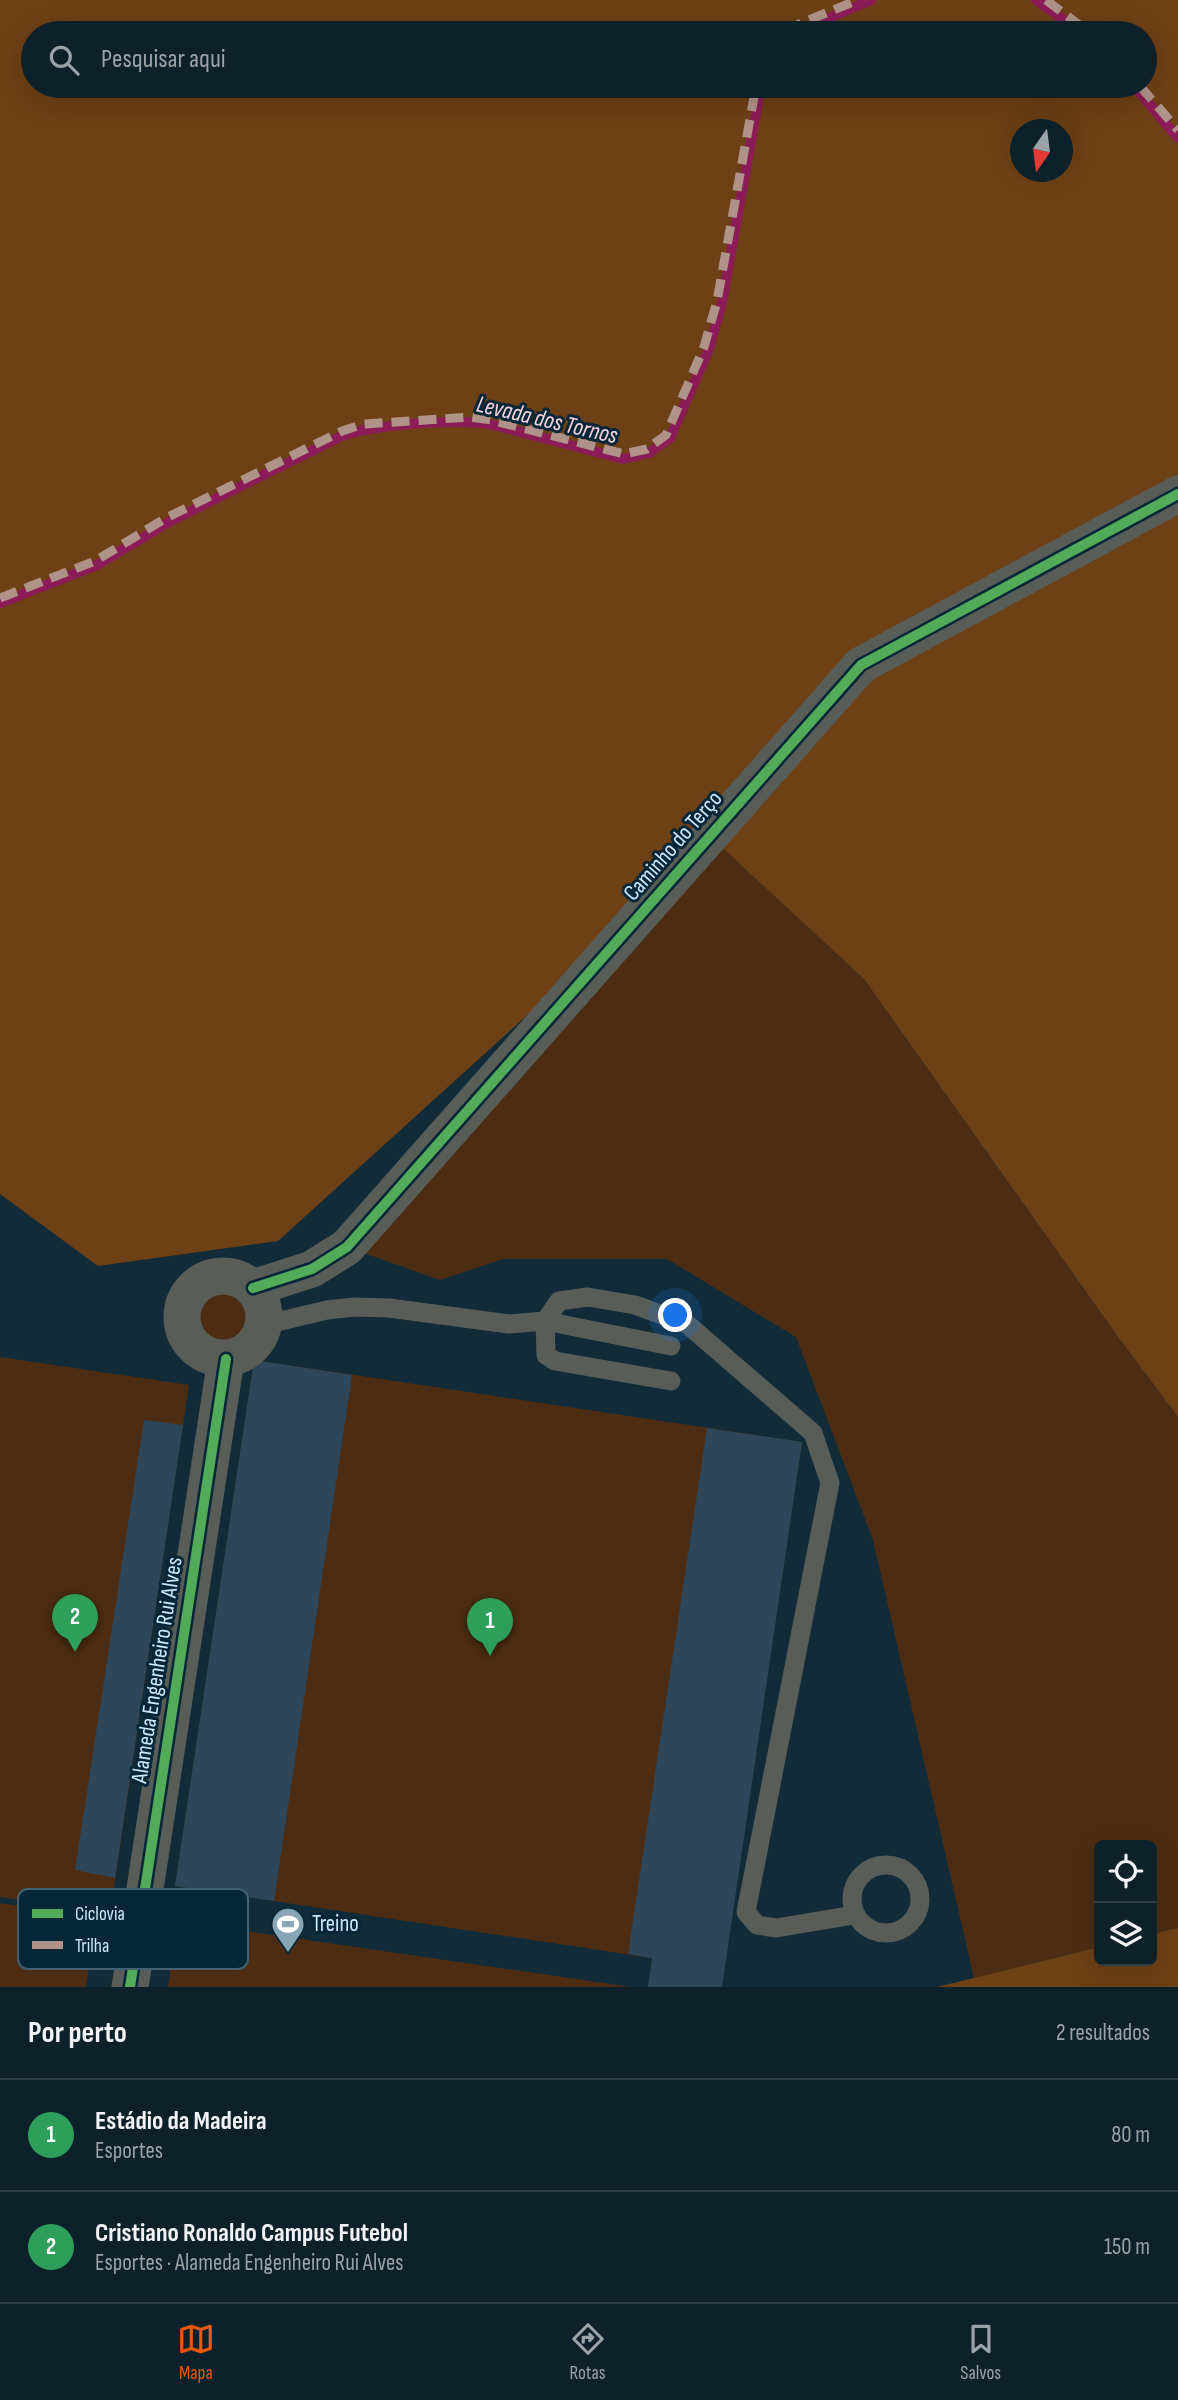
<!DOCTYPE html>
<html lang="pt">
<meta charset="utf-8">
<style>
:root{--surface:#0d212a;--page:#1b2e36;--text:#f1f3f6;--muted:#9aa3a8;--line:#2d3e47;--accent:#ea580c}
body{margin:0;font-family:"Sofia Sans Condensed",sans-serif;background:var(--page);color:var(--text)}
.controls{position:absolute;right:21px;bottom:21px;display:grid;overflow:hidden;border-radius:10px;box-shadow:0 7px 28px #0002}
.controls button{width:63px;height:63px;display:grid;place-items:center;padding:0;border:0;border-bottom:2px solid var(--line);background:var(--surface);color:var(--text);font:35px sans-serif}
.compass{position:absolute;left:1010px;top:119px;width:63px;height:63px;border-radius:50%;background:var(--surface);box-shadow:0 7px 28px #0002;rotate:194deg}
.you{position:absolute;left:676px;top:1316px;width:24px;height:24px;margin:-18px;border:5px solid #fff;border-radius:50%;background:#1a73e8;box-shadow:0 0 0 10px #1a73e833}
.badge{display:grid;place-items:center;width:46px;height:46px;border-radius:50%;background:var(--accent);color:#fff;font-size:23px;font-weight:700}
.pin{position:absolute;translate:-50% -58px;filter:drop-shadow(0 2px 4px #0008)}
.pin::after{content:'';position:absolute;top:37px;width:24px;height:21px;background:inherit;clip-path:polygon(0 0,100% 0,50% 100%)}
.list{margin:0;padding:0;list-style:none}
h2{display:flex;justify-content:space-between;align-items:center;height:91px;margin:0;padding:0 28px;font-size:30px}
h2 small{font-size:23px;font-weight:400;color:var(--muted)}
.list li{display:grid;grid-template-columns:46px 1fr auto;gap:21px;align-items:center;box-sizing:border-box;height:112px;padding:0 28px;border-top:2px solid var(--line)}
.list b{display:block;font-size:26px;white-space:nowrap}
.list p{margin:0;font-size:23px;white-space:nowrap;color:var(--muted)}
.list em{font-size:23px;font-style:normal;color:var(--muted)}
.icon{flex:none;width:38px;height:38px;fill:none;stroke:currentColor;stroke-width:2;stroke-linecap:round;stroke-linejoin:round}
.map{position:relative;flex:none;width:1178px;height:1987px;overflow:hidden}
.search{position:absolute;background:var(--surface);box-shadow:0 7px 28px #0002;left:21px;right:21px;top:21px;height:77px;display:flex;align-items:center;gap:18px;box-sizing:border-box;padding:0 24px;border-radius:38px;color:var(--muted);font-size:26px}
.sheet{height:315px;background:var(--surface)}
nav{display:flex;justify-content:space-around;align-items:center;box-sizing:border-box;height:98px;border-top:2px solid var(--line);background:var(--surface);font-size:19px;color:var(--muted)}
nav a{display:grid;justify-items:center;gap:4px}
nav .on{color:var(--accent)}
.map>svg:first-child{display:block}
</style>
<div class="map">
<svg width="1178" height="1987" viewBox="0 0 1178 1987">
<rect width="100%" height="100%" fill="#112c38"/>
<path fill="#4c2d13" d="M 710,835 L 864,979 L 1121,1341 L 1178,1417 L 1178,1928 L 1152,1934 L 1152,1845 L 1099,1845 L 1099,1947 L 974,1978 L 873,1540 L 796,1337 L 667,1259 L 503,1259 L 440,1280 L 347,1247 Z
M189 1318a32 32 0 1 1 64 0a32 32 0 1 1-64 0Z
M 0,1357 L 189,1385 L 110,1914 L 0,1897 Z
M 254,1360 L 802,1442 L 724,1969 L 175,1886 Z
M 0,1903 L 97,1917 L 86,1987 L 0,1987 Z
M 177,1921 L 631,1987 L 168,1987 Z"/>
<path fill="#6e4015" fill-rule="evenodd" d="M 0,0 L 1178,0 L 1178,1417 L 1121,1341 L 864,979 L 710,836 L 651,903 L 278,1241 L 98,1266 L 0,1194 ZM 33,33 L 1145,33 L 1145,86 L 33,86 ZM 1020,130 L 1062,130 L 1062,172 L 1020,172 Z
M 1178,1928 L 1178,1987 L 937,1987 L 1099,1947 L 1099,1961 L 1152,1961 L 1152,1934 Z"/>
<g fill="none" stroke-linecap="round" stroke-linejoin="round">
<path stroke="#8c1c57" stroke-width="10" d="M 1036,0 L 1082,33
M 794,33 L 871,0
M 1134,86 L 1178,138
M 0,603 L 97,565 L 169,522 L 344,435 C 381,424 452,419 490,424 L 623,459 L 649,453 L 670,438 L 709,349 L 722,302 L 761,86"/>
</g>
<path fill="#2d4659" d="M 254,1360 L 352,1375 L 274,1901 L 175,1886 Z
M 144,1420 L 183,1425 L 115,1878 L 75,1870 Z
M 707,1428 L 802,1442 L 722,1987 L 648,1987 L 652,1958 L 628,1954 Z"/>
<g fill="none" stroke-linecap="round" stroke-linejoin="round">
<path stroke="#585d58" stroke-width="19" d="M 264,1325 L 327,1310 L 354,1307 L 389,1308 L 509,1324 L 545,1321 L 671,1346
M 671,1381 L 555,1361 L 546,1355 L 545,1321 L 559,1301 L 588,1297 L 635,1305 L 687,1324 L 813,1433 L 830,1483 L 746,1912 L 757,1925 L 776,1928 L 854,1915
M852 1899a34 34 0 1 1 68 0a34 34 0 1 1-68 0Z"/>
<path stroke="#585d58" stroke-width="37" d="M182 1317a41 41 0 1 1 82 0a41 41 0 1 1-82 0Z
M 253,1288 L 312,1269 L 347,1247 L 861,665 L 1178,494
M 130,1987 L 226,1359"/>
<path stroke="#af9288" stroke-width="9" stroke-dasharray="18 9" stroke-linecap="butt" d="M 1046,0 L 1090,33
M 786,33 L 799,24 L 858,0
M 1140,86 L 1178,130
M 0,598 L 95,561 L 166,518 L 342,431 L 364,424 L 470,417 L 491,420 L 624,454 L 647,449 L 666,435 L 704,347 L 717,301 L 756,86"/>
<defs>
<path id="cycleway" d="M 253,1288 L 312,1269 L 347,1247 L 861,665 L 1178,494
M 130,1987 L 226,1359"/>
</defs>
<use href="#cycleway" stroke="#072738" stroke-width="15"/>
<use href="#cycleway" stroke="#51ab58" stroke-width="10"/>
</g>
<defs>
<symbol id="stadium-pin" viewBox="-11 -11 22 30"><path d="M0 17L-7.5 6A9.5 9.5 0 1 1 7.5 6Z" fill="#89a6b6" stroke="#072738"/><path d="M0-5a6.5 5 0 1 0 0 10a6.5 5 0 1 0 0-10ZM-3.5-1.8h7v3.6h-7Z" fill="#fff"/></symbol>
</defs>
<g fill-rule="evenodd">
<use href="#stadium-pin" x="269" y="1905" width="38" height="52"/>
</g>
<g text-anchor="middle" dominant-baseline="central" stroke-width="6" stroke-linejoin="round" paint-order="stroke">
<g font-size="23" fill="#cae8fa" stroke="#072738">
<text transform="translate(673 846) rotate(-49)">Caminho do Terço</text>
<text transform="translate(157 1670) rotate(-81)">Alameda Engenheiro Rui Alves</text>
</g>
<g font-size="23" fill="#cae8fa" stroke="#072738" text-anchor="start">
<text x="312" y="1924">Treino</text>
</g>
<g font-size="24" font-style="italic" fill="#f6d5e0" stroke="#072738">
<text transform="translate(547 420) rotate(13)">Levada dos Tornos</text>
</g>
</g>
<rect x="18" y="1889" width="230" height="80" rx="10" fill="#072738" stroke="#426172" stroke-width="2"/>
<rect x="32" y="1909" width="31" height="9" fill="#51ab58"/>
<rect x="32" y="1941" width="31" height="8" fill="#af9288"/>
<g font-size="19" fill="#cae8fa">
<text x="75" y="1920">Ciclovia</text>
<text x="75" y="1952">Trilha</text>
</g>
</svg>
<div class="controls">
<button><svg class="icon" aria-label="locate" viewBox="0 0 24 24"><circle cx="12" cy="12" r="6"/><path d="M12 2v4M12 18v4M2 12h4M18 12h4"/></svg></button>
<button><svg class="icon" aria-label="layers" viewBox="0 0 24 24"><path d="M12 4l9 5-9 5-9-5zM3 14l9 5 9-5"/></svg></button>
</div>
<svg class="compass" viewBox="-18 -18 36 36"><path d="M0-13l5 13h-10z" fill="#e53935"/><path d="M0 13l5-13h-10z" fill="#9aa3a8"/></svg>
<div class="you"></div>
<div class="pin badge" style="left:490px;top:1656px;background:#2e9e5b">1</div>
<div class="pin badge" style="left:75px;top:1652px;background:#2e9e5b">2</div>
<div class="search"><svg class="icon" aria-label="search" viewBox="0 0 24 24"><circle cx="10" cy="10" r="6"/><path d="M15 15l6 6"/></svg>Pesquisar aqui</div>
</div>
<section class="sheet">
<h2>Por perto<small>2 resultados</small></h2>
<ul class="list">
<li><span class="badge" style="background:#2e9e5b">1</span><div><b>Estádio da Madeira</b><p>Esportes</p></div><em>80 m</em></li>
<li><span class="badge" style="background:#2e9e5b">2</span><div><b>Cristiano Ronaldo Campus Futebol</b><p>Esportes · Alameda Engenheiro Rui Alves</p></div><em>150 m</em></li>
</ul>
</section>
<nav>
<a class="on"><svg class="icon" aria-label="map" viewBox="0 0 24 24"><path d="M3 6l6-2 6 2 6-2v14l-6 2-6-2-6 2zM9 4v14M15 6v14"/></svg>Mapa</a>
<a><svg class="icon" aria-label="directions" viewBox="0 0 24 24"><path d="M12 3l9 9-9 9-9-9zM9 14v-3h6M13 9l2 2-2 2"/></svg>Rotas</a>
<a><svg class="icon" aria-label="saved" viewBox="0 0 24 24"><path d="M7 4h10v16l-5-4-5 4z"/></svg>Salvos</a>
</nav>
